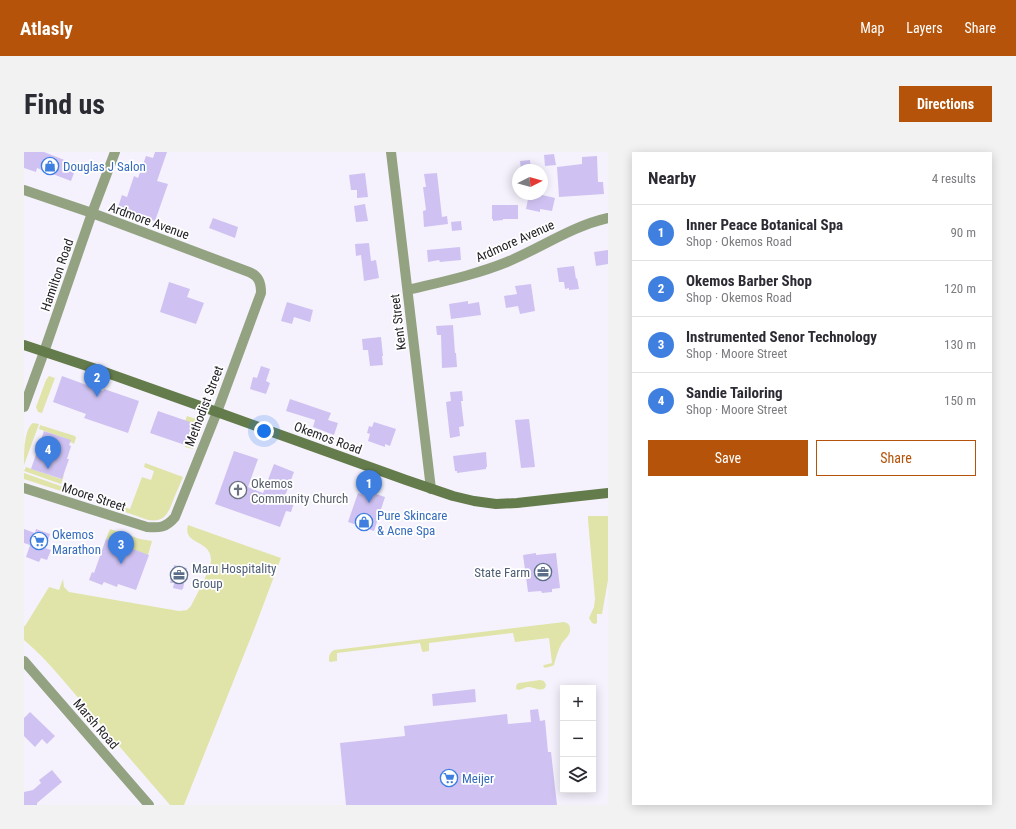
<!DOCTYPE html>
<meta charset="utf-8">
<style>
:root{--surface:#fff;--page:#f2f2f3;--text:#2b2b33;--muted:#7c7c81;--line:#e1e1e2;--accent:#b45309}
body{margin:0;font-family:"Roboto Condensed",sans-serif;background:var(--page);color:var(--text)}
.controls{position:absolute;right:12px;bottom:12px;display:grid;overflow:hidden;border-radius:0px;box-shadow:0 2px 10px #0003}
.controls button{width:36px;height:36px;display:grid;place-items:center;padding:0;border:0;border-bottom:1px solid var(--line);background:var(--surface);color:var(--text);font:20px sans-serif}
.compass{position:absolute;left:488px;top:12px;width:36px;height:36px;border-radius:50%;background:var(--surface);box-shadow:0 2px 10px #0003;rotate:84deg}
.you{position:absolute;left:240px;top:279px;width:14px;height:14px;margin:-10px;border:3px solid #fff;border-radius:50%;background:#1a73e8;box-shadow:0 0 0 6px #1a73e833}
.badge{display:grid;place-items:center;width:26px;height:26px;border-radius:50%;background:var(--accent);color:#fff;font-size:13px;font-weight:700}
.pin{position:absolute;translate:-50% -33px;filter:drop-shadow(0 1px 2px #0008)}
.pin::after{content:'';position:absolute;top:21px;width:14px;height:12px;background:inherit;clip-path:polygon(0 0,100% 0,50% 100%)}
.list{margin:0;padding:0;list-style:none}
h2{display:flex;justify-content:space-between;align-items:center;height:52px;margin:0;padding:0 16px;font-size:17px}
h2 small{font-size:13px;font-weight:400;color:var(--muted)}
.list li{display:grid;grid-template-columns:26px 1fr auto;gap:12px;align-items:center;box-sizing:border-box;height:56px;padding:0 16px;border-top:1px solid var(--line)}
.list b{display:block;font-size:15px;white-space:nowrap}
.list p{margin:0;font-size:13px;white-space:nowrap;color:var(--muted)}
.list em{font-size:13px;font-style:normal;color:var(--muted)}
.actions{display:flex;gap:8px;padding:12px 16px}
.actions a{flex:1;padding:9px 0;border:1px solid var(--accent);border-radius:0px;text-align:center;font-size:14px;color:var(--accent)}
.actions .main{background:var(--accent);color:#fff}
.icon{flex:none;width:22px;height:22px;fill:none;stroke:currentColor;stroke-width:2;stroke-linecap:round;stroke-linejoin:round}
.map{position:relative;flex:none;width:584px;height:653px;overflow:hidden;border-radius:0px}
header{display:flex;align-items:center;gap:24px;box-sizing:border-box;height:56px;padding:0 20px;background:var(--accent);color:#fff}
header strong{font-size:19px}
nav{display:flex;gap:22px;margin-inline-start:auto;font-size:14px}
.intro{display:flex;align-items:center;justify-content:space-between;box-sizing:border-box;height:96px;padding:0 24px}
h1{margin:0;font-size:28px}
.button{padding:10px 18px;border-radius:0px;background:var(--accent);color:#fff;font-size:14px;font-weight:700}
main{display:flex;gap:24px;padding:0 24px}
aside{flex:1;background:var(--surface);border-radius:0px;box-shadow:0 2px 10px #0003}
.map>svg:first-child{display:block}
</style>
<header>
<strong>Atlasly</strong>
<nav><a>Map</a><a>Layers</a><a>Share</a></nav>
</header>
<div class="intro"><h1>Find us</h1><a class="button">Directions</a></div>
<main>
<div class="map">
<svg width="584" height="653" viewBox="0 0 584 653">
<rect width="100%" height="100%" fill="#f5f2fd"/>
<path fill="#e0e4a9" d="M 25,224 L 31,226 L 18,261 L 14,260 L 12,255 L 22,228 Z
M 163,264 L 175,268 L 179,271 L 169,297 L 161,295 L 161,293 L 168,272 L 161,269 Z
M 9,271 L 15,272 L 0,313 C 0,301 0,277 9,271 Z
M 16,273 L 51,284 L 52,286 L 50,292 L 46,290 L 46,288 L 15,277 Z
M 121,311 L 159,325 C 156,332 153,339 150,346 C 145,359 142,371 124,368 L 87,355 L 88,351 L 106,357 L 118,325 L 127,328 L 130,319 L 120,315 Z
M 2,315 L 37,327 L 39,323 L 40,323 L 37,332 L 0,319 Z
M 0,321 L 45,337 L 50,341 L 49,343 L 0,327 Z
M 564,364 L 584,364 L 584,428 L 578,462 L 573,462 L 573,471 L 571,472 L 568,471 L 565,466 L 570,455 L 571,447 L 564,368 Z
M 164,373 L 257,406 L 231,475 L 160,653 L 146,653 C 120,623 94,593 68,562 C 46,537 26,510 0,488 L 0,474 L 1,474 L 25,435 L 35,438 L 39,427 L 40,435 L 45,440 L 155,459 L 163,458 L 167,454 C 172,444 187,417 187,408 C 187,387 158,393 164,373 Z
M 86,377 L 116,387 L 128,389 L 124,403 L 82,387 Z
M 540,470 C 543,471 546,472 546,477 C 547,482 541,487 538,491 C 534,498 532,505 530,513 L 528,514 L 521,516 L 519,514 L 520,513 L 528,511 L 525,486 L 491,490 L 489,481 L 405,491 L 405,499 L 399,500 L 398,499 L 396,491 L 313,501 L 313,509 L 306,510 L 305,509 C 305,504 305,501 310,498 Z
M 516,528 L 520,529 L 522,533 L 521,536 C 515,540 511,535 505,535 C 501,535 499,537 495,538 L 492,537 L 492,535 L 493,532 L 495,531 Z"/>
<path fill="#cfc2f2" d="M 0,0 L 20,0 L 53,13 L 47,29 L 13,16 L 12,20 L 0,16 Z
M 131,0 L 143,0 L 133,29 L 144,32 L 131,69 L 94,55 L 98,43 L 103,45 L 110,24 L 114,26 L 122,4 L 129,6 Z
M 530,2 L 532,13 L 521,14 L 520,3 Z
M 573,4 L 574,30 L 579,30 L 580,42 L 535,45 L 533,15 L 558,12 L 558,5 Z
M 506,8 L 507,18 L 497,18 L 496,9 Z
M 341,21 L 344,45 L 333,46 L 333,38 L 327,38 L 325,23 Z
M 413,21 L 418,65 L 423,64 L 424,72 L 400,75 L 399,59 L 402,58 L 399,35 L 402,35 L 400,22 Z
M 505,42 L 514,42 L 531,46 L 528,59 L 516,57 L 516,60 L 502,57 Z
M 341,52 L 344,69 L 332,70 L 330,54 Z
M 468,53 L 494,53 L 494,67 L 479,67 L 479,68 L 469,69 L 469,67 L 468,67 Z
M 189,66 L 214,75 L 211,86 L 185,76 Z
M 437,69 L 438,78 L 428,79 L 427,70 Z
M 345,91 L 347,109 L 352,108 L 355,126 L 340,129 L 337,103 L 332,104 L 331,92 Z
M 436,95 L 437,108 L 416,110 L 415,108 L 404,110 L 403,98 Z
M 584,98 L 584,112 L 572,114 L 570,100 Z
M 550,114 L 552,127 L 553,126 L 555,137 L 545,138 L 545,136 L 541,137 L 540,130 L 535,130 L 533,116 Z
M 145,130 L 166,137 L 163,145 L 180,151 L 172,172 L 136,160 Z
M 507,132 L 511,159 L 496,162 L 494,154 L 482,156 L 480,144 L 493,142 L 491,134 Z
M 444,149 L 444,152 L 455,150 L 457,163 L 427,167 L 425,152 Z
M 263,150 L 289,158 L 286,170 L 270,165 L 268,172 L 257,169 Z
M 429,173 L 431,201 L 432,201 L 433,215 L 418,216 L 417,183 L 413,183 L 412,174 Z
M 357,185 L 359,204 L 358,204 L 359,213 L 346,214 L 344,198 L 339,198 L 338,187 Z
M 237,214 L 246,217 L 242,229 L 246,231 L 242,242 L 226,237 L 229,225 L 233,226 Z
M 38,224 L 79,239 L 80,237 L 115,249 L 104,281 L 60,266 L 62,262 L 29,250 Z
M 438,239 L 439,249 L 437,249 L 440,274 L 435,275 L 436,284 L 426,286 L 422,250 L 427,249 L 426,240 Z
M 266,247 L 307,261 L 304,268 L 314,271 L 310,283 L 289,275 L 291,268 L 262,259 Z
M 134,259 L 169,271 L 161,293 L 126,281 Z
M 505,267 L 511,315 L 497,316 L 491,268 Z
M 350,270 L 372,277 L 366,294 L 361,292 L 361,295 L 344,289 L 346,282 L 343,281 L 345,274 L 348,275 Z
M 20,279 L 47,288 L 45,293 L 47,294 L 43,307 L 45,307 L 38,327 L 7,317 Z
M 210,299 L 234,307 L 224,335 L 239,341 L 250,312 L 270,320 L 261,344 L 271,348 L 267,360 L 262,359 L 256,375 L 191,352 Z
M 462,300 L 463,315 L 462,315 L 462,317 L 433,321 L 433,319 L 431,319 L 429,304 Z
M 334,341 L 348,346 L 349,341 L 361,345 L 350,379 L 324,370 Z
M 0,377 L 11,381 L 12,377 L 26,382 L 21,396 L 27,398 L 23,408 L 17,406 L 15,410 L 2,405 L 6,393 L 0,391 Z
M 82,387 L 125,403 L 112,438 L 94,432 L 93,435 L 80,430 L 78,433 L 65,428 L 68,420 L 70,421 Z
M 512,401 L 512,403 L 532,401 L 536,436 L 528,437 L 528,440 L 518,441 L 517,439 L 504,440 L 499,403 Z
M 150,413 L 163,416 L 159,437 L 158,437 L 158,438 L 149,436 L 150,431 L 146,431 Z
M 451,537 L 452,550 L 409,554 L 408,542 Z
M 514,557 L 516,569 L 521,568 L 524,600 L 527,600 L 533,653 L 322,653 L 316,591 L 381,584 L 380,574 L 483,562 L 484,572 L 507,570 L 506,558 Z
M 6,560 L 31,584 L 23,592 L 18,587 L 11,595 L 0,584 L 0,566 Z
M 28,618 L 38,630 L 13,651 L 13,653 L 0,653 L 0,640 L 9,638 L 17,631 L 15,628 Z"/>
<g fill="none" stroke-linecap="round" stroke-linejoin="round">
<path stroke="#93a382" stroke-width="10" d="M 367,0 L 407,337
M 0,38 L 68,61 L 225,120 C 235,124 237,131 237,141 L 193,260 L 151,365 C 142,376 135,376 123,375 L 0,336
M 384,138 C 417,130 451,123 483,110 C 517,96 548,74 584,66
M 20,200 L 68,61 L 91,0"/>
<path stroke="#93a382" stroke-width="10" d="M 0,255 L 20,200
M 0,509 L 125,653"/>
<path stroke="#647c4b" stroke-width="10" d="M 0,193 L 72,217 L 193,260 L 382,328 L 429,344 L 450,349 L 472,352 L 493,351 L 584,341"/>
</g>
<defs>
<symbol id="shop-ring" viewBox="-11 -11 22 22"><circle r="9.5" fill="#fff" stroke="#3f7fe0" stroke-width="1.5"/><path d="M-5-2.5h2.3a2.7 3.5 0 0 1 5.4 0H5L5.5 6h-11ZM-1.5-2.5h3a1.5 2.3 0 0 0-3 0Z" fill="#3f7fe0"/></symbol>
<symbol id="church-ring" viewBox="-11 -11 22 22"><circle r="9.5" fill="#fff" stroke="#6b7280" stroke-width="1.5"/><path d="M-1.2-6h2.4v3.5h3.3v2.4h-3.3V6h-2.4V-.1h-3.3v-2.4h3.3Z" fill="#6b7280"/></symbol>
<symbol id="supermarket-ring" viewBox="-11 -11 22 22"><circle r="9.5" fill="#fff" stroke="#3f7fe0" stroke-width="1.5"/><path d="M-6-5.5h2.5l.6 2H6L4.5 2H-2.5L-4.4-4H-6ZM-1.5 3.2a1.3 1.3 0 1 0 .1 0ZM3 3.2a1.3 1.3 0 1 0 .1 0Z" fill="#3f7fe0"/></symbol>
<symbol id="office-ring" viewBox="-11 -11 22 22"><circle r="9.5" fill="#fff" stroke="#5c6f8a" stroke-width="1.5"/><path d="M-6-3h4V-5.5h4V-3h4V5H-6ZM-1-4.5V-3h2v-1.5ZM-6 0V1H6V0Z" fill="#5c6f8a"/></symbol>
</defs>
<g fill-rule="evenodd">
<use href="#shop-ring" x="16" y="4" width="20" height="20"/>
<use href="#church-ring" x="204" y="328" width="20" height="20"/>
<use href="#shop-ring" x="330" y="360" width="20" height="20"/>
<use href="#supermarket-ring" x="5" y="379" width="20" height="20"/>
<use href="#office-ring" x="509" y="410" width="20" height="20"/>
<use href="#office-ring" x="145" y="413" width="20" height="20"/>
<use href="#supermarket-ring" x="415" y="616" width="20" height="20"/>
</g>
<g text-anchor="middle" dominant-baseline="central" stroke-width="3.5" stroke-linejoin="round" paint-order="stroke">
<g font-size="13" fill="#366cbe" stroke="#fff" text-anchor="start">
<text x="39" y="14">Douglas J Salon</text>
<text x="353" y="363">Pure Skincare<tspan x="353" dy="15">&amp; Acne Spa</tspan></text>
<text x="28" y="382">Okemos<tspan x="28" dy="15">Marathon</tspan></text>
<text x="438" y="626">Meijer</text>
</g>
<g font-size="13" fill="#201e23" stroke="#fff">
<text transform="translate(125 69) rotate(20)">Ardmore Avenue</text>
<text transform="translate(491 89) rotate(-24)">Ardmore Avenue</text>
<text transform="translate(33 123) rotate(-71)">Hamilton Road</text>
<text transform="translate(374 170) rotate(-97)">Kent Street</text>
<text transform="translate(180 254) rotate(-69)">Methodist Street</text>
<text transform="translate(304 286) rotate(20)">Okemos Road</text>
<text transform="translate(70 345) rotate(18)">Moore Street</text>
<text transform="translate(72 572) rotate(49)">Marsh Road</text>
</g>
<g font-size="13" fill="#5b616d" stroke="#fff" text-anchor="start">
<text x="227" y="331">Okemos<tspan x="227" dy="15">Community Church</tspan></text>
</g>
<g font-size="13" fill="#4e5e75" stroke="#fff" text-anchor="start">
<text x="168" y="416">Maru Hospitality<tspan x="168" dy="15">Group</tspan></text>
<text x="506" y="420" text-anchor="end">State Farm</text>
</g>
</g>
</svg>
<div class="controls">
<button>+</button>
<button>−</button>
<button><svg class="icon" aria-label="layers" viewBox="0 0 24 24"><path d="M12 4l9 5-9 5-9-5zM3 14l9 5 9-5"/></svg></button>
</div>
<svg class="compass" viewBox="-18 -18 36 36"><path d="M0-13l5 13h-10z" fill="#e53935"/><path d="M0 13l5-13h-10z" fill="#7c7c81"/></svg>
<div class="you"></div>
<div class="pin badge" style="left:345px;top:351px;background:#3f7fe0">1</div>
<div class="pin badge" style="left:73px;top:245px;background:#3f7fe0">2</div>
<div class="pin badge" style="left:97px;top:412px;background:#3f7fe0">3</div>
<div class="pin badge" style="left:24px;top:317px;background:#3f7fe0">4</div>
</div>
<aside>
<h2>Nearby<small>4 results</small></h2>
<ul class="list">
<li><span class="badge" style="background:#3f7fe0">1</span><div><b>Inner Peace Botanical Spa</b><p>Shop · Okemos Road</p></div><em>90 m</em></li>
<li><span class="badge" style="background:#3f7fe0">2</span><div><b>Okemos Barber Shop</b><p>Shop · Okemos Road</p></div><em>120 m</em></li>
<li><span class="badge" style="background:#3f7fe0">3</span><div><b>Instrumented Senor Technology</b><p>Shop · Moore Street</p></div><em>130 m</em></li>
<li><span class="badge" style="background:#3f7fe0">4</span><div><b>Sandie Tailoring</b><p>Shop · Moore Street</p></div><em>150 m</em></li>
</ul>
<div class="actions"><a class="main">Save</a><a>Share</a></div>
</aside>
</main>
